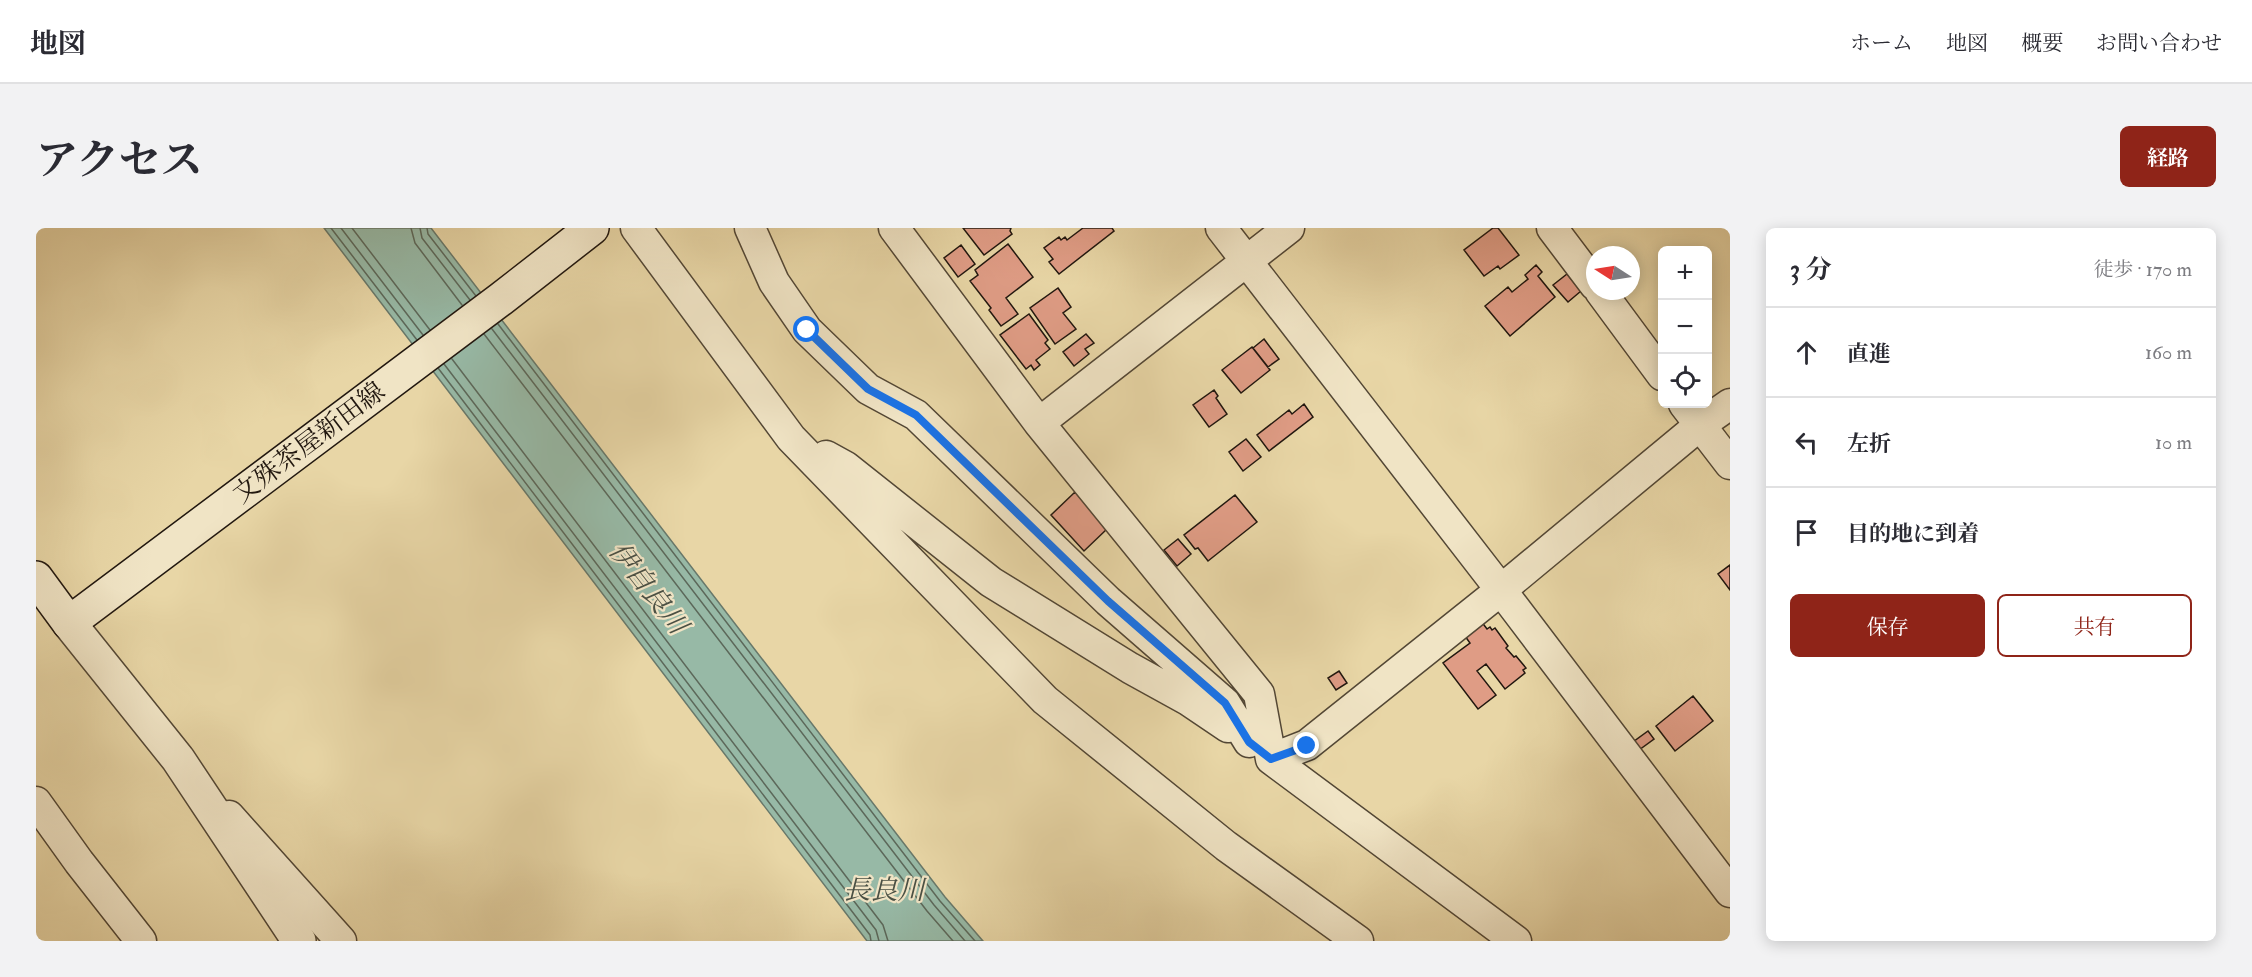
<!DOCTYPE html>
<html lang="ja">
<meta charset="utf-8">
<style>
:root{--surface:#fff;--page:#f2f2f3;--text:#2b2b33;--muted:#7c7c81;--line:#e1e1e2;--accent:#8f2418}
body{margin:0;font-family:"IM FELL Double Pica","Noto Serif JP",serif;background:var(--page);color:var(--text)}
.controls{position:absolute;right:18px;top:18px;display:grid;overflow:hidden;border-radius:9px;box-shadow:0 3px 15px #0003}
.controls button{width:54px;height:54px;display:grid;place-items:center;padding:0;border:0;border-bottom:2px solid var(--line);background:var(--surface);color:var(--text);font:30px sans-serif}
.compass{position:absolute;left:1550px;top:18px;width:54px;height:54px;border-radius:50%;background:var(--surface);box-shadow:0 3px 15px #0003;rotate:282deg}
.stop{position:absolute;width:18px;height:18px;margin:-14px;border:4px solid #1a73e8;border-radius:50%;background:#fff}
.stop.end{background:#1a73e8;border-color:#fff;box-shadow:0 2px 6px #0008}
.list{margin:0;padding:0;list-style:none}
h2{display:flex;justify-content:space-between;align-items:center;height:78px;margin:0;padding:0 24px;font-size:26px}
h2 small{font-size:20px;font-weight:400;color:var(--muted)}
.list li{display:grid;grid-template-columns:39px 1fr auto;gap:18px;align-items:center;box-sizing:border-box;height:90px;padding:0 24px;border-top:2px solid var(--line)}
.list b{display:block;font-size:22px;white-space:nowrap}
.list em{font-size:20px;font-style:normal;color:var(--muted)}
.actions{display:flex;gap:12px;padding:18px 24px}
.actions a{flex:1;padding:14px 0;border:2px solid var(--accent);border-radius:9px;text-align:center;font-size:21px;color:var(--accent)}
.actions .main{background:var(--accent);color:#fff}
.icon{flex:none;width:33px;height:33px;fill:none;stroke:currentColor;stroke-width:2;stroke-linecap:round;stroke-linejoin:round}
.map{position:relative;flex:none;width:1694px;height:713px;overflow:hidden;border-radius:9px}
header{display:flex;align-items:center;gap:36px;box-sizing:border-box;height:84px;padding:0 30px;background:var(--surface);border-bottom:2px solid var(--line)}
header strong{font-size:28px}
nav{display:flex;gap:33px;margin-inline-start:auto;font-size:21px}
.intro{display:flex;align-items:center;justify-content:space-between;box-sizing:border-box;height:144px;padding:0 36px}
h1{margin:0;font-size:42px}
.button{padding:15px 27px;border-radius:9px;background:var(--accent);color:#fff;font-size:21px;font-weight:700}
main{display:flex;gap:36px;padding:0 36px}
aside{flex:1;background:var(--surface);border-radius:9px;box-shadow:0 3px 15px #0003}
.map>svg:first-child{display:block}
</style>
<header>
<strong>地図</strong>
<nav><a>ホーム</a><a>地図</a><a>概要</a><a>お問い合わせ</a></nav>
</header>
<div class="intro"><h1>アクセス</h1><a class="button">経路</a></div>
<main>
<div class="map">
<svg width="1694" height="713" viewBox="0 0 1694 713">
<rect width="100%" height="100%" fill="#e8d6a6"/>
<filter id="stains"><feTurbulence type="fractalNoise" baseFrequency=".00333" numOctaves="4"/><feColorMatrix values="0 0 0 0 .2 0 0 0 0 .09 0 0 0 0 .02 0 0 0 .5 -.17"/></filter>
<radialGradient id="worn" r=".72"><stop offset=".6" stop-color="#630" stop-opacity="0"/><stop offset="1" stop-color="#630" stop-opacity=".3"/></radialGradient>
<path fill="#97b9a6" stroke="#68786a" stroke-width="1.5" d="M 288,0 L 395,0 L 909,669 L 947,713 L 831,713 Z"/>
<g fill="none" stroke-linecap="round" stroke-linejoin="round">
<path stroke="#5c685a" stroke-width="1.5" d="M 295,0 L 381,112
M 305,0 L 387,107
M 316,0 L 394,102
M 375,0 L 379,15 L 426,77
M 384,0 L 386,10 L 434,72
M 391,0 L 392,6 L 440,68
M 462,96 L 904,673 L 939,713
M 456,101 L 898,677 L 929,713
M 448,106 L 891,683 L 917,713
M 416,131 L 847,697 L 852,713
M 408,136 L 840,702 L 843,713
M 402,140 L 834,707 L 835,713"/>
</g>
<path fill="#df9c85" stroke="#21170f" stroke-width="1.5" d="M 927,0 L 975,0 L 974,3 L 976,6 L 948,27 Z
M 1047,0 L 1076,0 L 1078,3 L 1023,46 L 1013,34 L 1017,31 L 1008,20 L 1023,9 L 1025,12 L 1029,9 L 1031,12 Z
M 1457,0 L 1462,0 L 1483,27 L 1464,41 L 1462,38 L 1448,48 L 1428,22 Z
M 972,16 L 997,49 L 970,70 L 982,86 L 965,98 L 953,82 L 955,80 L 934,53 L 942,47 L 939,42 Z
M 925,17 L 939,36 L 922,49 L 908,30 Z
M 1500,37 L 1506,44 L 1502,48 L 1519,69 L 1474,108 L 1449,78 L 1472,59 L 1476,64 L 1492,51 L 1489,47 Z
M 1531,46 L 1545,63 L 1532,74 L 1517,57 Z
M 1022,60 L 1035,79 L 1027,85 L 1040,101 L 1019,116 L 994,80 Z
M 993,86 L 1012,112 L 1009,115 L 1014,121 L 1000,132 L 1004,137 L 998,142 L 995,137 L 990,141 L 964,107 Z
M 1050,106 L 1058,115 L 1049,121 L 1053,126 L 1038,138 L 1027,124 Z
M 1228,111 L 1243,131 L 1232,139 L 1217,120 Z
M 1216,119 L 1234,142 L 1205,165 L 1186,142 Z
M 1178,162 L 1182,168 L 1180,170 L 1191,186 L 1173,199 L 1157,177 Z
M 1268,176 L 1277,189 L 1233,223 L 1221,207 L 1253,182 L 1256,186 Z
M 1210,211 L 1225,229 L 1207,243 L 1193,224 Z
M 1039,264 L 1072,300 L 1048,323 L 1015,287 Z
M 1199,267 L 1221,294 L 1172,333 L 1162,320 L 1159,321 L 1148,307 Z
M 1142,311 L 1155,326 L 1141,338 L 1128,322 Z
M 1694,337 L 1694,362 L 1682,346 Z
M 1445,393 L 1451,401 L 1454,399 L 1456,402 L 1459,400 L 1472,418 L 1470,420 L 1478,429 L 1480,428 L 1490,440 L 1487,442 L 1489,445 L 1469,461 L 1450,436 L 1441,443 L 1460,467 L 1442,481 L 1407,435 L 1434,415 L 1429,408 Z
M 1303,443 L 1311,455 L 1300,462 L 1292,450 Z
M 1657,468 L 1677,493 L 1639,523 L 1620,498 Z
M 1612,503 L 1618,511 L 1603,522 L 1597,514 Z"/>
<g fill="none" stroke-linecap="round" stroke-linejoin="round">
<defs>
<path id="minor" d="M 600,0 L 755,210 L 1009,472 L 1190,618 L 1322,713
M 714,0 L 738,54 L 771,102 L 832,161 L 880,187 L 1072,373 L 1189,475 L 1213,514
M 858,0 L 1003,195 L 1223,466 L 1235,531
M 1185,0 L 1465,362 L 1694,664
M 1516,0 L 1559,57
M 1564,63 L 1626,147
M 1648,176 L 1694,236
M 1003,195 L 1253,0
M 790,228 L 810,239 L 955,354 L 1094,440 L 1152,472 L 1192,499
M 0,574 L 43,634 L 105,713
M 193,588 L 305,713
M 1480,713 L 1235,531 L 1271,517 L 1465,362 L 1664,197 L 1694,176"/>
<path id="tertiary" d="M 33,395 L 142,531 L 263,713"/>
<path id="secondary" d="M 0,350 L 33,395 L 465,71 L 556,0"/>
</defs>
<use href="#minor" stroke="#534735" stroke-width="33"/>
<use href="#tertiary" stroke="#534735" stroke-width="36"/>
<use href="#secondary" stroke="#21170f" stroke-width="36"/>
<use href="#minor" stroke="#f0e4c5" stroke-width="30"/>
<use href="#tertiary" stroke="#f0e4c5" stroke-width="33"/>
<use href="#secondary" stroke="#f0e4c5" stroke-width="33"/>
</g>
<g fill="none" stroke-linecap="round" stroke-linejoin="round">
<path stroke="#1a73e8" stroke-width="8" d="M 771,102 L 832,161 L 880,187 L 1072,373 L 1189,475 L 1213,514 L 1235,531 L 1271,518"/>
</g>
<g text-anchor="middle" dominant-baseline="central" stroke-width="4.5" stroke-linejoin="round" paint-order="stroke">
<g font-size="26" fill="#21170f" stroke="#f0e4c5">
<text transform="translate(273 215) rotate(-37)">文殊茶屋新田線</text>
</g>
<g font-size="27" font-style="italic" fill="#4a5044" stroke="#f0e4c5">
<text transform="translate(612 360) rotate(52)">伊自良川</text>
<text x="848" y="662">長良川</text>
</g>
</g>
<rect width="100%" height="100%" filter="url(#stains)"/>
<rect width="100%" height="100%" fill="url(#worn)"/>
</svg>
<div class="controls">
<button>+</button>
<button>−</button>
<button><svg class="icon" aria-label="locate" viewBox="0 0 24 24"><circle cx="12" cy="12" r="6"/><path d="M12 2v4M12 18v4M2 12h4M18 12h4"/></svg></button>
</div>
<svg class="compass" viewBox="-18 -18 36 36"><path d="M0-13l5 13h-10z" fill="#e53935"/><path d="M0 13l5-13h-10z" fill="#7c7c81"/></svg>
<div class="stop" style="left:771px;top:102px"></div>
<div class="stop end" style="left:1271px;top:518px"></div>
</div>
<aside>
<h2>3 分<small>徒歩 · 170 m</small></h2>
<ul class="list">
<li><svg class="icon" aria-label="ahead" viewBox="0 0 24 24"><path d="M12 20V5M6 11l6-6 6 6"/></svg><div><b>直進</b></div><em>160 m</em></li>
<li><svg class="icon" aria-label="left" viewBox="0 0 24 24"><path d="M17 20v-9H6M10 6l-5 5 5 5"/></svg><div><b>左折</b></div><em>10 m</em></li>
<li><svg class="icon" aria-label="arrive" viewBox="0 0 24 24"><path d="M6 21V4h12l-3 4 3 4H6"/></svg><div><b>目的地に到着</b></div></li>
</ul>
<div class="actions"><a class="main">保存</a><a>共有</a></div>
</aside>
</main>
